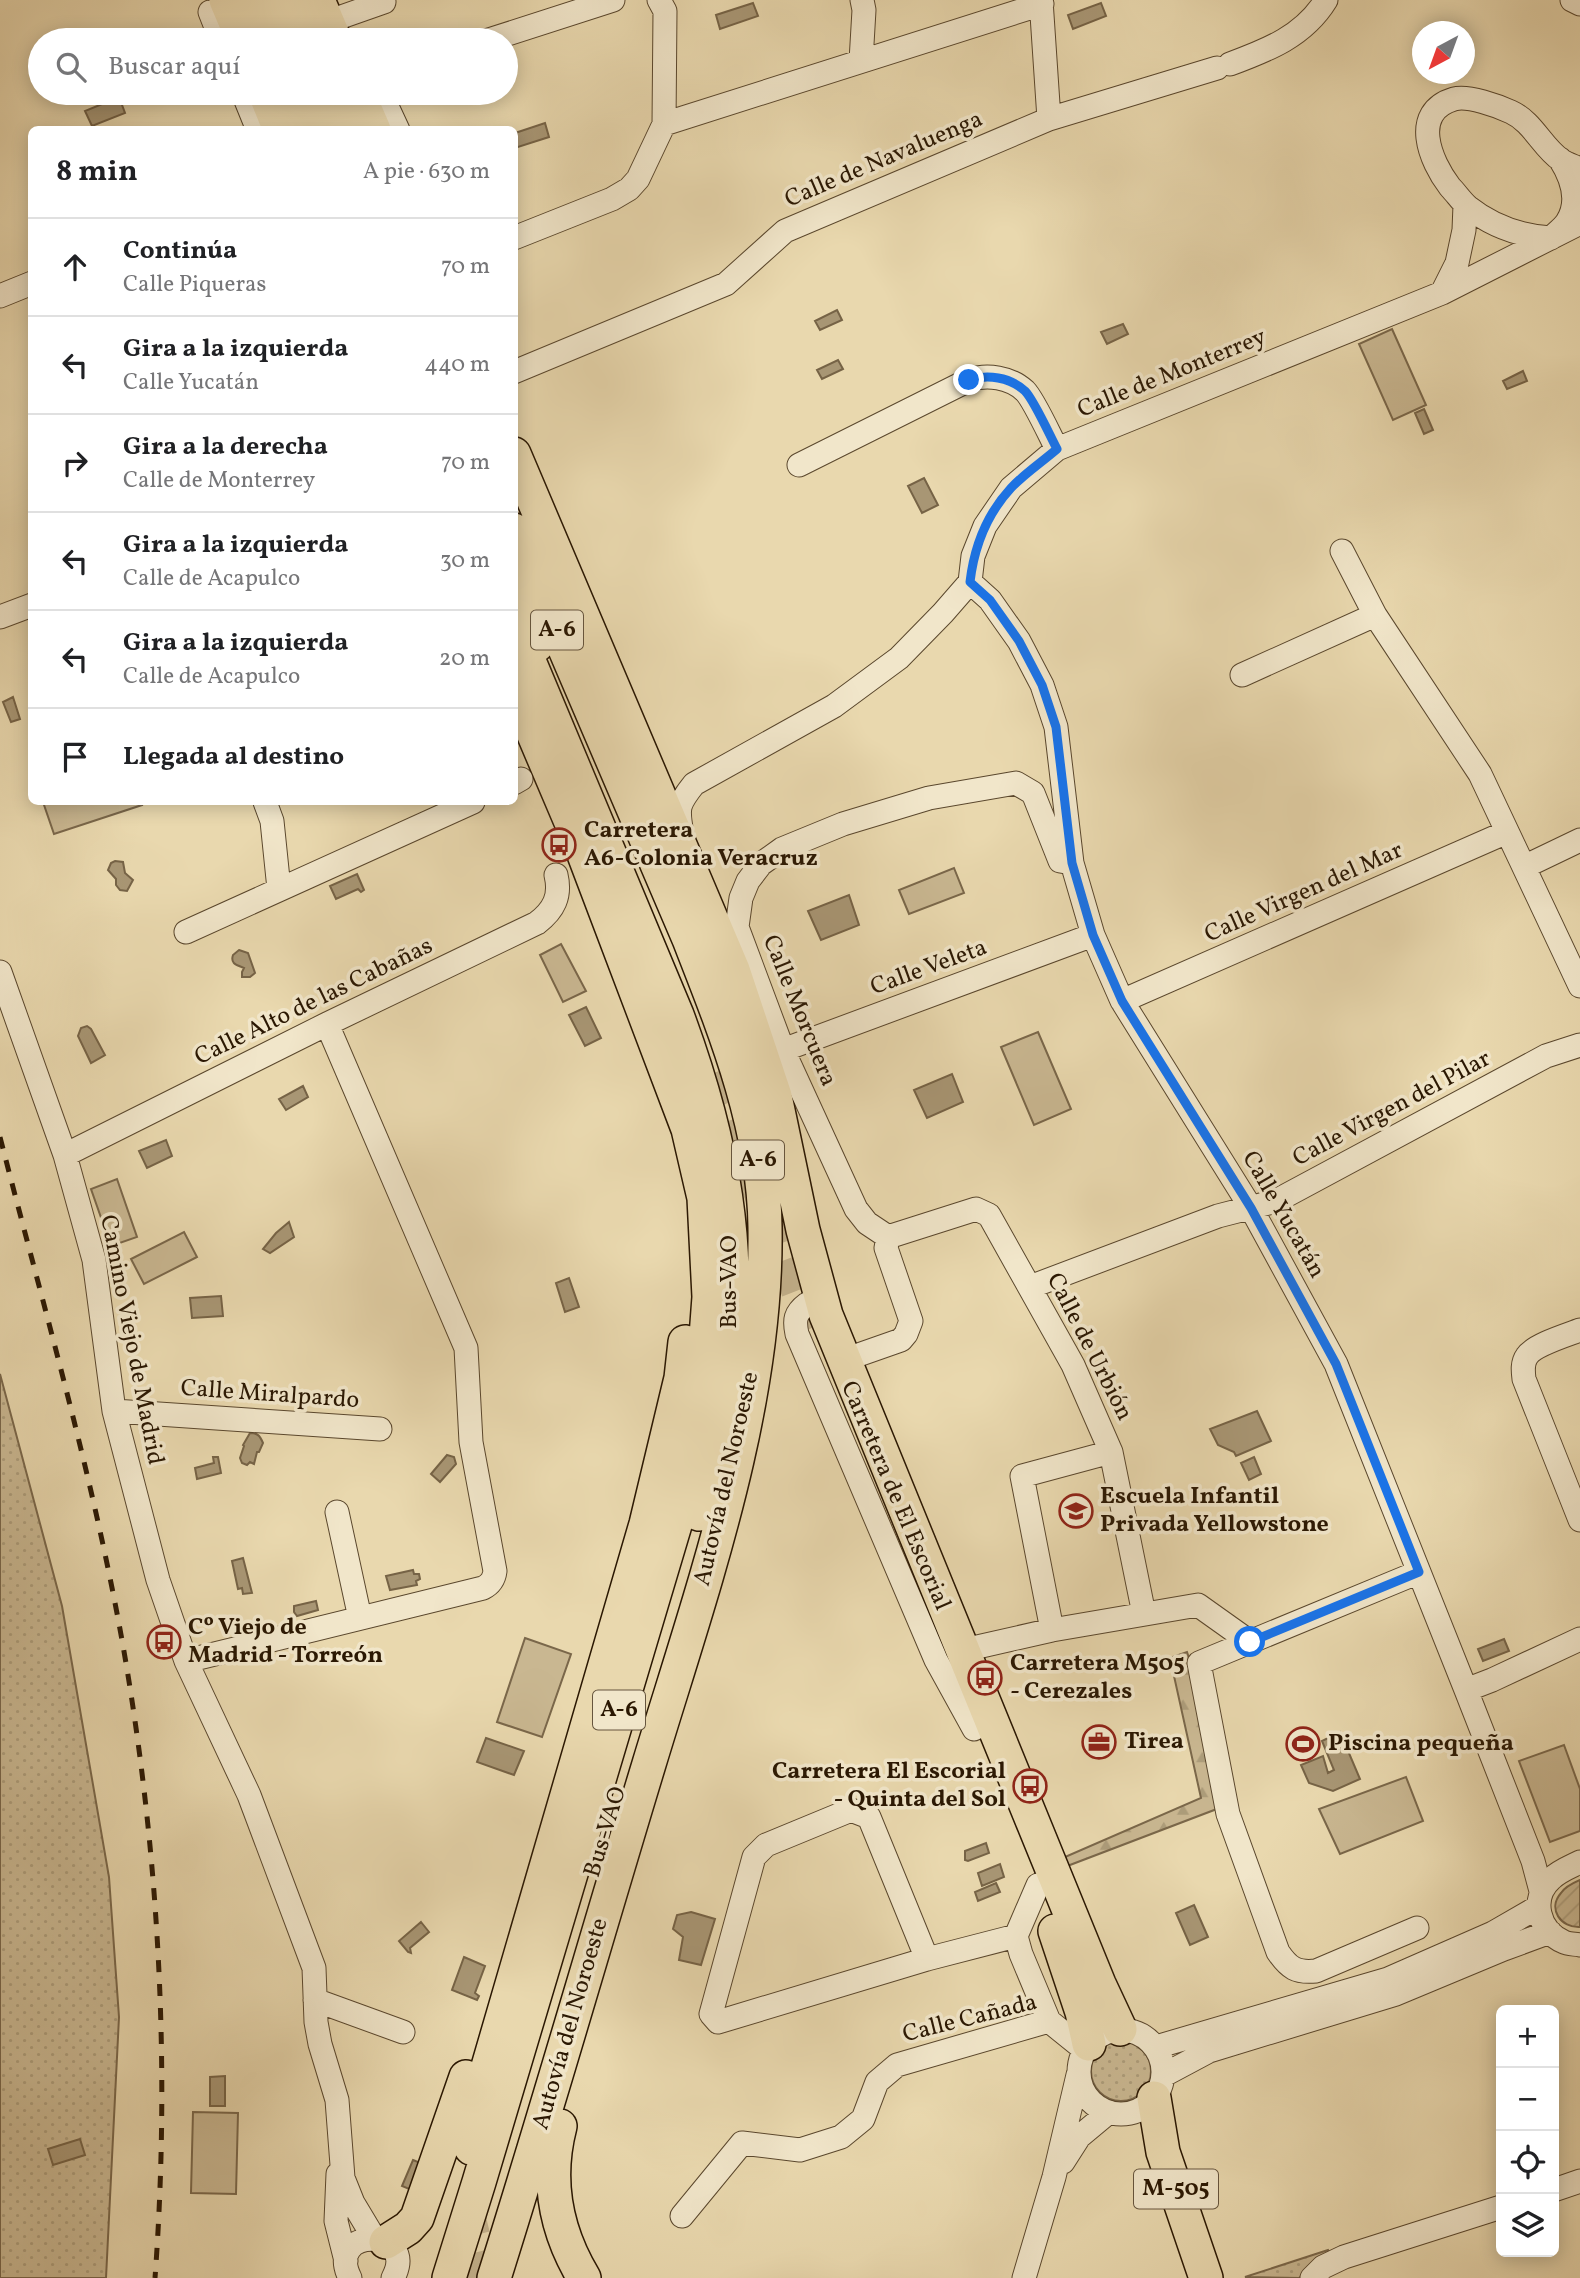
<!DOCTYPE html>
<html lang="es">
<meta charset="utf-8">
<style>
:root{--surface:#fff;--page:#f2f2f2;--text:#202124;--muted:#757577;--line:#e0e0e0}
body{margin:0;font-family:Vollkorn,serif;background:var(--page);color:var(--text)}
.controls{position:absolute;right:21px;bottom:21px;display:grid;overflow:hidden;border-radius:10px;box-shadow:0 4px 18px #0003}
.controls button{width:63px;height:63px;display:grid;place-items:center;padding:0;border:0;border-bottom:2px solid var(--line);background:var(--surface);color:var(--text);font:35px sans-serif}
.compass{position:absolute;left:1412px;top:21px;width:63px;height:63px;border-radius:50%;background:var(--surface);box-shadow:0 4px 18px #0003;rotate:221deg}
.stop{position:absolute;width:21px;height:21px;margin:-16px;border:5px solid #1a73e8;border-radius:50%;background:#fff}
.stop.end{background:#1a73e8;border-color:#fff;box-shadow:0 2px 7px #0008}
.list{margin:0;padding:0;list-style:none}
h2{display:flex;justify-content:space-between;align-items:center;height:91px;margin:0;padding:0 28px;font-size:30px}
h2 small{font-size:23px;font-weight:400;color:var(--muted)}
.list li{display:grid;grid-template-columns:46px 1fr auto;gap:21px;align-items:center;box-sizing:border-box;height:98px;padding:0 28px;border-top:2px solid var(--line)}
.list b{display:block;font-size:26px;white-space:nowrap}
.list p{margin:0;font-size:23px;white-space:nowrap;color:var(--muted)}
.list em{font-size:23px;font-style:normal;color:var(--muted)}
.icon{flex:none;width:38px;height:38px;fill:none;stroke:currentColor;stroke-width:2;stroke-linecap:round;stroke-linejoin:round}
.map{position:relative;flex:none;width:1580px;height:2278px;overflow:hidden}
.search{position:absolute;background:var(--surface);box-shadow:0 4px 18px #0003;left:28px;top:28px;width:490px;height:77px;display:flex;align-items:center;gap:18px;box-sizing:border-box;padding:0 24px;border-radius:38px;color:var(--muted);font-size:26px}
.panel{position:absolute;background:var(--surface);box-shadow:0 4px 18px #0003;left:28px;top:126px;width:490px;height:679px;border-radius:10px}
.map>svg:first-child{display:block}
</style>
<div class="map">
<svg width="1580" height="2278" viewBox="0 0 1580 2278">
<defs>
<pattern id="forest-firs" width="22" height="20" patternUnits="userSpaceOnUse" patternTransform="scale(1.75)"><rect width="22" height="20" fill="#c9b791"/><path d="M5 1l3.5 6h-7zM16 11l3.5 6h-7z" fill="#ad9d7b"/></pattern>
<pattern id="park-dots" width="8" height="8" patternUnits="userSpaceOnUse" patternTransform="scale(1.75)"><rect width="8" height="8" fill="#c9b791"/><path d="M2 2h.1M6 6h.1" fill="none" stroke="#ad9d7b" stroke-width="1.8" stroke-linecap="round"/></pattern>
<pattern id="garden-furrows" width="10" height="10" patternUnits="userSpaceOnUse" patternTransform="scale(1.75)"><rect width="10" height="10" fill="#c9b791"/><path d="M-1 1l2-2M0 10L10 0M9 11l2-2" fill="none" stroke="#ad9d7b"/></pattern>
</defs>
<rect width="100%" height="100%" fill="#e9d8ae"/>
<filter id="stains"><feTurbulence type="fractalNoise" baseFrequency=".00286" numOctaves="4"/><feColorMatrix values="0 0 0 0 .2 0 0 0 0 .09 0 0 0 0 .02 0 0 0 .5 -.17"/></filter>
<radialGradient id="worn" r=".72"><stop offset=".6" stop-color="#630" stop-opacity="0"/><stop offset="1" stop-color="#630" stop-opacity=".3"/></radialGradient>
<path fill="url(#forest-firs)" stroke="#7a674a" stroke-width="2" d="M 1187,1652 L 1190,1661 L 1222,1807 L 1062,1868 L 1065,1857 L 1201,1798 L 1170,1658 Z"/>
<path fill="url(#park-dots)" stroke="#7a674a" stroke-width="2" d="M 0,1374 L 62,1606 L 109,1877 L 119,2017 L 106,2278 L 0,2278 Z
M1091 2071a30 30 0 1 1 60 0a30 30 0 1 1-60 0Z
M 1328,2250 L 1330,2254 L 1299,2278 L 1245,2277 Z"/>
<path fill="url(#garden-furrows)" stroke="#7a674a" stroke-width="2" d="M 1580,1880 L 1580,1927 C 1561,1928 1547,1909 1561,1893 C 1565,1887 1573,1883 1580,1880 Z"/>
<path fill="#c9b791" stroke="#7a674a" stroke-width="2" d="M 1392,329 L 1426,405 L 1393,420 L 1359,344 Z
M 43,802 L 141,802 L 142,805 L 54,834 Z
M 954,868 L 964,893 L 909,914 L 899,890 Z
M 561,944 L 586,991 L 563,1002 L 540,955 Z
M 1038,1032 L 1071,1109 L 1034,1125 L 1001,1047 Z
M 117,1179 L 137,1237 L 111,1246 L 91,1189 Z
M 184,1232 L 197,1257 L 144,1284 L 131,1259 Z
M 525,1638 L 571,1654 L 542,1737 L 497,1722 Z
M 1564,1745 L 1580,1789 L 1580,1831 L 1550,1842 L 1519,1761 Z
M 1406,1777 L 1423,1821 L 1340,1854 L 1319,1809 Z
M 193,2112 L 238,2113 L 236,2194 L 191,2193 Z"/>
<path fill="#a89674" stroke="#766346" stroke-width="2" d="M 753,3 L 758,16 L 720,29 L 716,15 Z
M 1101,3 L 1106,16 L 1073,29 L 1068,15 Z
M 119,97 L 125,113 L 92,126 L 85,111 Z
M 545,123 L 549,137 L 515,148 L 515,133 Z
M 837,310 L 842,320 L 820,330 L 815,321 Z
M 1123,324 L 1128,334 L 1107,344 L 1101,332 Z
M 838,360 L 843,369 L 822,379 L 817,370 Z
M 1523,371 L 1527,381 L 1507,389 L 1503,381 Z
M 1424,409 L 1433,430 L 1424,434 L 1415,413 Z
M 924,478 L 938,505 L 922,513 L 908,486 Z
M 13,697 L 20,719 L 11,722 L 3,702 Z
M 115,861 L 123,862 L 125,873 L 133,880 L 127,891 L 120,890 L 116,885 L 116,879 L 108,870 L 111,863 Z
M 357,874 L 364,890 L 361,892 L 358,889 L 336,899 L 330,886 Z
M 849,895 L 859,925 L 821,940 L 808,911 Z
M 239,950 L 248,953 L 255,973 L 250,977 L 242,977 L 242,972 L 244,968 C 237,965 230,964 233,955 Z
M 586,1007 L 601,1038 L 585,1046 L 569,1015 Z
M 87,1026 L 91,1029 L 105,1055 L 91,1063 L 78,1036 L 81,1028 Z
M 952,1074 L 963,1102 L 927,1118 L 914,1090 Z
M 303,1086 L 308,1097 L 286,1110 L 279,1099 Z
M 166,1140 L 172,1156 L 147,1168 L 139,1151 Z
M 289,1222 L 294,1237 L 270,1253 L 263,1249 L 276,1233 Z
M 569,1278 L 579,1307 L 565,1312 L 556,1283 Z
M 221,1296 L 223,1316 L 192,1318 L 190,1298 Z
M 1257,1411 L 1271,1441 L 1236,1456 L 1234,1452 L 1218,1445 L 1210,1429 Z
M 250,1433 C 258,1433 260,1436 263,1443 L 259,1452 L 257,1452 L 254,1464 L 250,1462 L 247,1465 L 242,1463 L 240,1458 L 244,1446 L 243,1445 Z
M 447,1455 L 454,1457 L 456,1464 L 440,1482 L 431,1474 Z
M 213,1457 L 218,1457 L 221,1473 L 197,1479 L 195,1468 L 214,1463 Z
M 1254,1457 L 1261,1474 L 1249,1480 L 1241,1463 Z
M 243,1558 L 252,1593 L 243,1594 L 242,1588 L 238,1589 L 232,1561 Z
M 413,1570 L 414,1574 L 419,1574 L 420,1579 L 416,1581 L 417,1585 L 390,1590 L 386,1576 Z
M 316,1601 L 318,1610 L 297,1616 L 294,1612 L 294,1606 Z
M 1504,1639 L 1509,1651 L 1483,1661 L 1478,1649 Z
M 1307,1730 L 1316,1748 L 1298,1757 L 1290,1739 Z
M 1340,1732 L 1360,1779 L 1333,1791 L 1309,1783 L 1301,1765 L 1323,1756 L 1328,1773 L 1334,1770 L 1322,1741 Z
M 486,1738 L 524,1751 L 514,1775 L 477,1762 Z
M 986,1843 L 989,1853 L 968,1861 L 965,1860 L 965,1851 Z
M 1000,1864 L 1004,1877 L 982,1886 L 978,1873 Z
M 996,1883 L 1000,1892 L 978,1901 L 975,1892 Z
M 1194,1905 L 1208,1937 L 1190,1945 L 1176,1913 Z
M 691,1912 L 715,1919 L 701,1965 L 679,1960 L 683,1937 L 673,1929 L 677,1915 Z
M 421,1922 L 429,1932 L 410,1948 L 411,1953 L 408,1952 L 399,1941 Z
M 464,1957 L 485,1966 L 475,1993 L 479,1996 L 477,2000 L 452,1990 Z
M 225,2076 L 225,2106 L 210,2106 L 210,2077 Z
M 80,2139 L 85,2155 L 53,2165 L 48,2149 Z
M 413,2160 L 423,2164 L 414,2191 L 402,2186 Z"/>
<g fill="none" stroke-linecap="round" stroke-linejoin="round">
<path stroke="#c3b18c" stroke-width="33" stroke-dasharray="33 17" stroke-linecap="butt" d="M 714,1073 L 812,1328
M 471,2203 L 470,2221 L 484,2278"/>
<defs>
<path id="minor" d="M 1041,0 L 1049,119
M 1572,0 L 1580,4
M 210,12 L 221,40
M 327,22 L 384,2
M 489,40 L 613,0
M 861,61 L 864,10 L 862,0
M 1230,64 C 1268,50 1304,36 1326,0
M 243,93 L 258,130
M 384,93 L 385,102 L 398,130
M 664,124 L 1042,4
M 1560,159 C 1572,178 1580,202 1567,222 C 1563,228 1556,233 1551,238 C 1520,236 1492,226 1468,207 C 1461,201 1456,193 1450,187 C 1430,161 1410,112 1454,99 C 1468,95 1498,106 1511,112 C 1533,122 1542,147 1561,160 C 1566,164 1574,166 1580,169
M 514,238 L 612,199 L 629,189 L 638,179 L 664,124 L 665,11 L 659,0
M 1442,293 L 1457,263 L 1464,230 L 1465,205
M 0,296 L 32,283
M 514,372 L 726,284 L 785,231 L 1049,119 L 1217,68
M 799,465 L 969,380 C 987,374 1010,377 1025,391 C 1034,400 1050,436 1057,449
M 1342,551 L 1375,615 L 1480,774 L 1580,986
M 970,582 L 990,600 L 1019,641 L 1042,685 L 1056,727 L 1072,863 L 1093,935 L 1122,1001 L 1251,1208 L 1336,1364 L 1466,1690 L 1533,1861 L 1541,1891
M 0,617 L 32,605
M 1242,675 L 1375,615
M 514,783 L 521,779
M 265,802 L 272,821 L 279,889
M 682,833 C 677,808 678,804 694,784 L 834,706 L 899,658 L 943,613 L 970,582 L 973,556 L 985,526 L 1011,488 L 1057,449 L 1442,293 L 1580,223
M 1524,867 L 1580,840
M 186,932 L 473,802
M 0,972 L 65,1155 L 94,1260 L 114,1411 L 158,1580 L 186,1661 L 249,1795 L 314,1968 L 316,2022 L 320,2044 L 337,2100 L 343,2178 L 353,2203 L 374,2238
M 1122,1001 L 1507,832
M 783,1050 L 1093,935
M 65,1155 L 327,1024 L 537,923 C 554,910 561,896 556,875
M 888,1237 L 976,1209 L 989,1215 L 1073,1365 L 1111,1452 L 1144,1614
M 1030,1287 L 1218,1216 L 1276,1201 L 1546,1056 L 1580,1045
M 826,1315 L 816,1306 L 807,1304 C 795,1313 794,1320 797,1334 L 936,1660 L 974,1729
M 1580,1330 C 1567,1335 1534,1345 1527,1356 C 1522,1363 1523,1371 1524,1379 L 1580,1520
M 844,1360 L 901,1340 L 906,1334 L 911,1321 L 886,1248 L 888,1237 L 867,1223 L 856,1209 L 783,1050 L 737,927 L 741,898 L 748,881 L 761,864 L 782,849 L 843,824 L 929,798 L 1016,783 L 1033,793 L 1060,861 L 1072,863
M 114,1411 L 380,1429
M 337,1512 L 360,1618
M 1052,1630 L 1022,1476 L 1111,1452
M 964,1650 L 1052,1630 L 1198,1605 L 1250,1642
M 186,1661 L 483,1588 C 491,1584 494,1579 495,1571 L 471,1442 L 466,1348 L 327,1024
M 1466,1690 L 1492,1680 L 1580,1639
M 1580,1862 C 1570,1867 1559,1871 1551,1879 C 1530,1898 1538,1931 1564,1942 C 1568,1944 1575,1944 1580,1945
M 1038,1885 L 1016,1936 L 1021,1954 L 1049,2021
M 1417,1928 L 1316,1971 C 1296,1973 1289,1968 1278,1952 L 1228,1814 L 1199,1663 L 1419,1572
M 927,1959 L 869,1817 L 851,1810 L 766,1845 L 754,1857 L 711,2014 L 718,2022 L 927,1959 L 1016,1936
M 315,2000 L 403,2032
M1079 2072a42 42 0 1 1 84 0a42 42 0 1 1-84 0Z
M 1156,2047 L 1388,1979 L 1493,1933 L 1538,1907
M 1164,2075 L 1209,2051 L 1396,1994 L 1504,1949 L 1550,1932
M 1063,2162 L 1079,2137 L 1109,2112
M 338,2174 L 336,2221 L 346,2261
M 1554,2190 L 1580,2181
M 682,2216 L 742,2143 L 800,2150 L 841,2137 L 863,2119 L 877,2082 L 897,2065 L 1049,2021 L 1085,2050
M 350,2278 C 324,2226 420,2227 393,2278
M 1024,2278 L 1054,2177 L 1078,2075
M 1312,2278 L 1323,2267 L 1344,2257 L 1501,2207"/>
<path id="highway" d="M 226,0 L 243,40
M 258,0 L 275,40
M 289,0 L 306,40
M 318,0 L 335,40
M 265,93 L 280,130
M 297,93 L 313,130
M 329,93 L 344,130
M 358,93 L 374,130
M 514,454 L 733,970 L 775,1096 L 803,1230 L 826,1315 L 1099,1984 L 1120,2029
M 514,592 L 537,645
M 514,625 L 677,1015 C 723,1139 744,1251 726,1383 C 720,1427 710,1471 699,1514
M 1055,1931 L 1082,2012 L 1089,2044
M 1154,2098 L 1163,2152 L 1206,2278
M 560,2126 C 546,2180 555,2230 584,2278
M 471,2148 L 478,2101 L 646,1524 L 681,1378 L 685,1342
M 386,2242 L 408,2228 L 417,2218 L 466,2077
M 449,2278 L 479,2182 L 680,1508 L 702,1390 L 709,1297 L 704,1198 L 688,1129 L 577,836 L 514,688
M 494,2278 C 548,2107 597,1935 649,1764 C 701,1592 768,1408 765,1227 C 764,1127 725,1031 689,939 L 514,530"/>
</defs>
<use href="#minor" stroke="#5a472d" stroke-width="25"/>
<use href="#highway" stroke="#2a1702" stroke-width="36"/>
<use href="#minor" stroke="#f1e6ca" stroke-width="23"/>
<use href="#highway" stroke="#e9d8ae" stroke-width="33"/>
<path stroke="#2a1702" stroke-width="5" stroke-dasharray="12 12" stroke-linecap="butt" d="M 0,1137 C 45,1313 97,1489 127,1669 C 160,1870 170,2074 155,2278"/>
</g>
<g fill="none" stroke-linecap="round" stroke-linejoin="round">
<path stroke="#1a73e8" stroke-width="9" d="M 969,380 C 987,374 1010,377 1025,391 C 1034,400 1050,436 1057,449 C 1042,462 1024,474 1011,488 C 987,514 974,548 970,582 L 990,600 L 1019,641 L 1042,685 L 1056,727 L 1072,863 L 1093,935 L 1122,1001 L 1251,1208 L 1336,1364 L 1419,1572 L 1250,1642"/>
</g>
<defs>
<symbol id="bus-ring" viewBox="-11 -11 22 22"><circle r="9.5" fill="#f1e6ca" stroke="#8f2418" stroke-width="1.5"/><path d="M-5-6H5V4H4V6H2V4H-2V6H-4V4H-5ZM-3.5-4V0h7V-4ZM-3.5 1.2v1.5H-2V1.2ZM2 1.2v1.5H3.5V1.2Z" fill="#8f2418"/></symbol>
<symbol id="school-ring" viewBox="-11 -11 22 22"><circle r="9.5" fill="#f1e6ca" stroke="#8f2418" stroke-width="1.5"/><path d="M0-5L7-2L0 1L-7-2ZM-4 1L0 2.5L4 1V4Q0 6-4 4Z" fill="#8f2418"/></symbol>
<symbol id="office-ring" viewBox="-11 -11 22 22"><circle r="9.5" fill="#f1e6ca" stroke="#8f2418" stroke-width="1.5"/><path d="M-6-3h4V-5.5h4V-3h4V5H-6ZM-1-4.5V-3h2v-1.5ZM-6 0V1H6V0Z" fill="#8f2418"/></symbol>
<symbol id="stadium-ring" viewBox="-11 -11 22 22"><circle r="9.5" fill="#f1e6ca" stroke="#8f2418" stroke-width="1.5"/><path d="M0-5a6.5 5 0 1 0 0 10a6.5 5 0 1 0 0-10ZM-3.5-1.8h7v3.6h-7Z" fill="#8f2418"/></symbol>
</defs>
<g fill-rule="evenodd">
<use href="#bus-ring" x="540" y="826" width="38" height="38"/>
<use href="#school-ring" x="1057" y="1492" width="38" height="38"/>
<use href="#bus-ring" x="145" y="1623" width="38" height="38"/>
<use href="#bus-ring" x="966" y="1659" width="38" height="38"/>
<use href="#office-ring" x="1080" y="1723" width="38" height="38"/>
<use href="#stadium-ring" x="1284" y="1725" width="38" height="38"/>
<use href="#bus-ring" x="1011" y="1767" width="38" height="38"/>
</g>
<g text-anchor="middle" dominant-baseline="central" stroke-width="7" stroke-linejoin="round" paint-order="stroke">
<g fill="#f1e6ca" stroke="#66553e" stroke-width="2">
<rect x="531" y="610.5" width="52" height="39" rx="5"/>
<rect x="732" y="1140.5" width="52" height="39" rx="5"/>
<rect x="593" y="1690.5" width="52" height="39" rx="5"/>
<rect x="1134" y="2169.5" width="84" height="39" rx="5"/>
</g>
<g font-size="23" font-weight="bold" fill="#2a1702">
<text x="557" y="630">A-6</text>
<text x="758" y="1160">A-6</text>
<text x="619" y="1710">A-6</text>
<text x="1176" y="2189">M-505</text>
</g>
<g font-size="24" fill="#2a1702" stroke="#f1e6ca">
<text transform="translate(884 160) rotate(-23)">Calle de Navaluenga</text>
<text transform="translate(1172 374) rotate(-22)">Calle de Monterrey</text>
<text transform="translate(1304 893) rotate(-24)">Calle Virgen del Mar</text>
<text transform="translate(929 968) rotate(-20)">Calle Veleta</text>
<text transform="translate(314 1002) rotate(-26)">Calle Alto de las Cabañas</text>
<text transform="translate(799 1011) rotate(68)">Calle Morcuera</text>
<text transform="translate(1392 1109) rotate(-28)">Calle Virgen del Pilar</text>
<text transform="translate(1283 1215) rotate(60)">Calle Yucatán</text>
<text transform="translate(730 1282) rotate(-90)">Bus-VAO</text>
<text transform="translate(131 1340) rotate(79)">Camino Viejo de Madrid</text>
<text transform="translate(1089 1347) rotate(63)">Calle de Urbión</text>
<text transform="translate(270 1395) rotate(4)">Calle Miralpardo</text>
<text transform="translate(727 1479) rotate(-77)">Autovía del Noroeste</text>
<text transform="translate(895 1496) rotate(67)">Carretera de El Escorial</text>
<text transform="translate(606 1832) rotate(-73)">Bus-VAO</text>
<text transform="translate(970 2019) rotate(-14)">Calle Cañada</text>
<text transform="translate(571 2024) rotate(-74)">Autovía del Noroeste</text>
</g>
<g font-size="24" font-weight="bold" fill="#2a1702" stroke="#f1e6ca" text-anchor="start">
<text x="584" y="831">Carretera<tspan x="584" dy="28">A6-Colonia Veracruz</tspan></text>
<text x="1100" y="1497">Escuela Infantil<tspan x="1100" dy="28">Privada Yellowstone</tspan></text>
<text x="188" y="1628">Cº Viejo de<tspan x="188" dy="28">Madrid - Torreón</tspan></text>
<text x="1010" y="1664">Carretera M505<tspan x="1010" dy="28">- Cerezales</tspan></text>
<text x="1124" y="1742">Tirea</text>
<text x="1328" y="1744">Piscina pequeña</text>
<text x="1006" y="1772" text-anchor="end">Carretera El Escorial<tspan x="1006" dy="28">- Quinta del Sol</tspan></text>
</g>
</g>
<rect width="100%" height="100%" filter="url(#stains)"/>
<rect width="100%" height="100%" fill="url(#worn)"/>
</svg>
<div class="controls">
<button>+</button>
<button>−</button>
<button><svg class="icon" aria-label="locate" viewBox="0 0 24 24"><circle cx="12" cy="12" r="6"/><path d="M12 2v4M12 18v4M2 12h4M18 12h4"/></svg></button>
<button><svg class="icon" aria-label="layers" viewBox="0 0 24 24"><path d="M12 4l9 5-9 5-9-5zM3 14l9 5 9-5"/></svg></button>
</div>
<svg class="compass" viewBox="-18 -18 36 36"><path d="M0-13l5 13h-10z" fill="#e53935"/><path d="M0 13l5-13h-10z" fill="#757577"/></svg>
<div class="stop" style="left:1250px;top:1642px"></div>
<div class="stop end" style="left:969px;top:380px"></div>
<div class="search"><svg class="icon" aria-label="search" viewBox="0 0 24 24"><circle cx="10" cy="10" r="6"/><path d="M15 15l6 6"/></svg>Buscar aquí</div>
<section class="panel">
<h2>8 min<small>A pie · 630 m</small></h2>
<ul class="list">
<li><svg class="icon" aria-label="ahead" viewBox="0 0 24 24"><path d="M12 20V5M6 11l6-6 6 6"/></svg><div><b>Continúa</b><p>Calle Piqueras</p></div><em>70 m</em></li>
<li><svg class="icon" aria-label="left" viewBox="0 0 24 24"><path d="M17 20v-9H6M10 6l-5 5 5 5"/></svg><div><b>Gira a la izquierda</b><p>Calle Yucatán</p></div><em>440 m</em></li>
<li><svg class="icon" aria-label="right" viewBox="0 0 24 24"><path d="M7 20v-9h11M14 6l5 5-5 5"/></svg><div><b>Gira a la derecha</b><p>Calle de Monterrey</p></div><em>70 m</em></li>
<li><svg class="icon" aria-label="left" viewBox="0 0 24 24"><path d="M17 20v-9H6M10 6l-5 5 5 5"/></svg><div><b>Gira a la izquierda</b><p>Calle de Acapulco</p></div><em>30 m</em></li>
<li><svg class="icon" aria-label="left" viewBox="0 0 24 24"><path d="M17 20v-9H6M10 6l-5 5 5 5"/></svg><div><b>Gira a la izquierda</b><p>Calle de Acapulco</p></div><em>20 m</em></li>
<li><svg class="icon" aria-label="arrive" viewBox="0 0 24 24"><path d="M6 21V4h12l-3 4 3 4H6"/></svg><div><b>Llegada al destino</b></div></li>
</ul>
</section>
</div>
